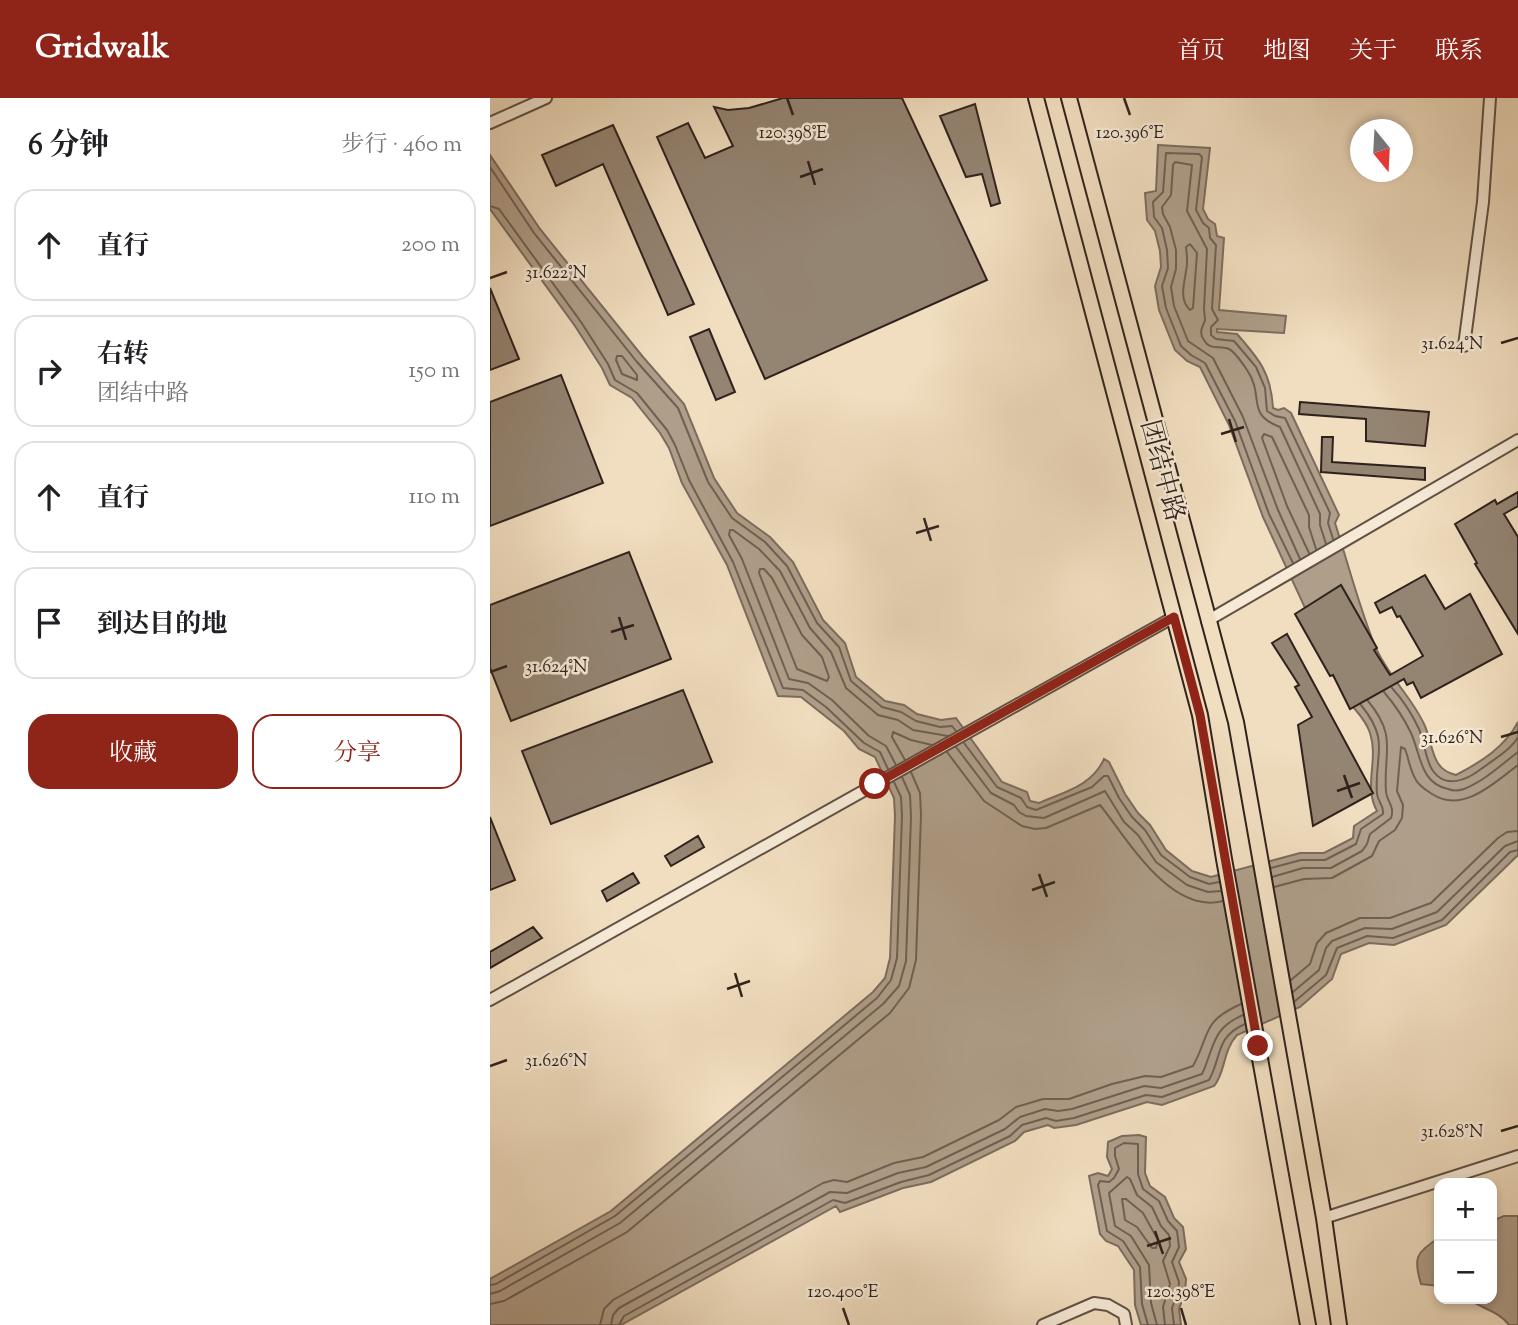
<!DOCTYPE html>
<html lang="zh">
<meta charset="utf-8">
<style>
:root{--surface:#fff;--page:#f2f2f2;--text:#202124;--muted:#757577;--line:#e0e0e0;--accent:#8f2418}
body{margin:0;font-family:"Sorts Mill Goudy","Noto Serif SC",serif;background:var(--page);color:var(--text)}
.controls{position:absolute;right:21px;bottom:21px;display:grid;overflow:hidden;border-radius:14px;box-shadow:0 4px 10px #0003}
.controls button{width:63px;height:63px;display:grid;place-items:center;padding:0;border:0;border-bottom:2px solid var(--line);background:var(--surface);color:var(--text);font:35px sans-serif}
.compass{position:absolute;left:860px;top:21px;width:63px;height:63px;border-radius:50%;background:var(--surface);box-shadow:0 4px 10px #0003;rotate:162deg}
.stop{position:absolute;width:21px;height:21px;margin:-16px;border:5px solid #8f2418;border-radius:50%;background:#fff}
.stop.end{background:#8f2418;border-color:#fff;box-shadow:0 2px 7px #0008}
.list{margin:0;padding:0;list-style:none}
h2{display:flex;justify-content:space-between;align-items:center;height:91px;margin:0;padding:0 28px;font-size:30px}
h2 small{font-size:23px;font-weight:400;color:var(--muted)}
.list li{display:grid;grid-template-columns:46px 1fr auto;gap:21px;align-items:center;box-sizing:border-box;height:112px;margin:0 14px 14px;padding:0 14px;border:2px solid var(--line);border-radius:21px}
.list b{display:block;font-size:26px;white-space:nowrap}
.list p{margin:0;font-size:23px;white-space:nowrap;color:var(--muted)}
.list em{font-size:23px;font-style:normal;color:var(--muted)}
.actions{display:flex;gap:14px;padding:21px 28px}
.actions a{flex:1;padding:16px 0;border:2px solid var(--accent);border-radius:21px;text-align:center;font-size:24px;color:var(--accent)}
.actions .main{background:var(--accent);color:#fff}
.icon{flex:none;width:38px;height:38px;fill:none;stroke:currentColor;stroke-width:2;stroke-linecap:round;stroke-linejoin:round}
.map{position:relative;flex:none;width:1028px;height:1227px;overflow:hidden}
header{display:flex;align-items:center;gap:42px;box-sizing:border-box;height:98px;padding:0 35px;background:var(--accent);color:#fff}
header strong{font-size:33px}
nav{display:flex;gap:38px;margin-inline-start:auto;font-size:24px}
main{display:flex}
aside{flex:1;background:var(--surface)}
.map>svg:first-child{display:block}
</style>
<header>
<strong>Gridwalk</strong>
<nav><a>首页</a><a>地图</a><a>关于</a><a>联系</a></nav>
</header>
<main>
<aside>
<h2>6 分钟<small>步行 · 460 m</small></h2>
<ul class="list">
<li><svg class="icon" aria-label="ahead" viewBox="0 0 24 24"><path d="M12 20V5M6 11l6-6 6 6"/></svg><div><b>直行</b></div><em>200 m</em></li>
<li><svg class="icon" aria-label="right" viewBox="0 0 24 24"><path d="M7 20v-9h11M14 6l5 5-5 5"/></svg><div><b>右转</b><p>团结中路</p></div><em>150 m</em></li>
<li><svg class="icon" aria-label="ahead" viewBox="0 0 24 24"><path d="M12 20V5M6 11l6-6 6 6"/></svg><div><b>直行</b></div><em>110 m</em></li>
<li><svg class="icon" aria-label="arrive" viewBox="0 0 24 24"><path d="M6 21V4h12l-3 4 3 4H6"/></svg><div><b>到达目的地</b></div></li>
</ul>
<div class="actions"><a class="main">收藏</a><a>分享</a></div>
</aside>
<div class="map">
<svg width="1028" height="1227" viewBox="0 0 1028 1227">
<rect width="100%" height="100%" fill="#f1dec0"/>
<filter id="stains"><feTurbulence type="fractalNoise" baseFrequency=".00286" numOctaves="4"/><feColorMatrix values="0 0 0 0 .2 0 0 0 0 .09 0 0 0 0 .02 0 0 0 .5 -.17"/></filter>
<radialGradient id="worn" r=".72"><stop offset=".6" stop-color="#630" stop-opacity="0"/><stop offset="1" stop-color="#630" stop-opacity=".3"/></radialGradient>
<path fill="#af9e89" stroke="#7c6c5e" stroke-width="2" d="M 668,47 L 720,50 L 713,111 L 718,121 L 725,126 L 727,138 L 734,140 L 729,212 L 796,218 L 794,235 L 727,231 L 727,234 L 747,236 C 769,261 781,275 783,310 L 788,312 L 794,310 L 801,315 L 849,417 L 845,425 C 858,465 869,509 885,548 C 897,577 921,598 934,626 C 944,647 940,671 966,677 C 991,664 1015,649 1028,624 L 1028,757 L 956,827 L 904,847 L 879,845 L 851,856 L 842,881 L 810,909 L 747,937 C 733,952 735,976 724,988 L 672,1007 L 657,1004 L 586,1027 L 564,1030 L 558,1027 L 534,1034 L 525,1043 L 441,1084 L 413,1090 L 350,1114 L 346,1108 L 131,1227 L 0,1227 L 0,1181 L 121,1113 L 383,894 L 395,880 L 400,860 L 405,718 L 404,700 L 385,659 L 369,651 L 354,633 L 311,599 L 288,598 L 237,467 L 192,385 L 179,350 L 170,335 L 142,300 L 120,287 L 112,270 L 85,228 L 0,111 L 0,57 L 50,131 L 153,259 L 194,306 L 224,380 L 247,415 L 280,439 L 303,464 L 333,522 L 355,545 L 366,579 L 395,603 L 414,607 L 427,616 L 451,622 L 466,620 L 512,684 L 537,694 L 540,703 L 549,705 C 574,694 602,688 614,661 L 619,664 L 635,696 L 648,715 L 660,727 L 676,752 L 702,773 L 721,779 L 810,755 L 834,755 L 863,740 L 864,728 L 887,713 C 873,688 889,662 880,635 C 876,622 866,613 858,603 L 773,419 L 739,327 L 710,269 L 697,263 L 685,252 L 669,212 L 665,188 L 671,169 L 670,153 L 665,133 L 657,122 L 655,95 L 666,93 Z
M 649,1037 L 656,1039 L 655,1075 L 660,1088 L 675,1099 L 684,1120 L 693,1129 L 696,1151 L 689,1164 L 696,1181 L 695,1195 L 689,1211 L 691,1227 L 651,1227 L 645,1207 L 644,1172 L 628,1148 L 616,1143 L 610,1136 L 599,1078 L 608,1075 L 618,1078 L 622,1071 L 617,1059 L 618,1044 L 632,1038 Z
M 1014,1118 L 1028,1118 L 1028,1227 L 1019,1227 C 1010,1214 991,1210 978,1201 L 1002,1201 L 1002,1123 Z
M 949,1140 L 949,1188 L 931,1186 C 923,1160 926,1154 949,1140 Z"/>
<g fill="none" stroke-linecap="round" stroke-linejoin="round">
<path stroke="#6f6053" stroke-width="2" d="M 0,69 L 44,135 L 147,264 L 188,310 L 218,384 L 242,420 L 275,444 L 297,468 L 327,525 L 349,549 L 361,583 L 392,609 L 411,614 L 426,623 L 450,629 L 462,628 L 466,633
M 0,108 L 9,111 L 91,224 L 118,266 L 125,282 L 147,295 L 177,332 L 185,347 L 199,382 L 243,464 L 293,590 L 313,592 L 336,609 L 374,645 L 390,654 L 398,671
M 700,146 L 707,155 L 703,210 L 700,212 C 689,201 694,187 696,173 C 698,166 697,157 696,149 Z
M 127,258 L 132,258 L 147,277 L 147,282 L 132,276 L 126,262 Z
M 819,455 L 797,408 L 772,340 L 774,336 L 782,339 L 819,417 L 819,429 L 826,451
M 810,461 L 788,412 L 753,319 L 723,260 L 698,243 L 684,208 L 681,189 L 686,171 L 686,152 L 680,129 L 673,116 L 672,109 L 681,97 L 683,67 L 685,64 L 702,67 L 697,113 L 717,151 L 714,211 C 714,212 715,221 715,222 C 713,229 708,234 714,242 C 720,253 729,247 739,251 C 745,254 753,266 757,272 C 775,298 755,316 790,329 L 830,416 L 830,427 L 836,446
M 803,465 L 779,416 L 745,323 L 715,265 L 701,257 L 691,248 L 676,210 L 672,188 L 678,170 L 677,152 L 672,130 L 664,119 L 663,104 L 673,94 L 676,55 L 709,56 L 712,59 L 706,112 L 713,125 L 719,130 L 720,140 L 726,147 L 722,211 L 728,222 L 721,229 L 721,237 L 726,241 L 744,243 L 766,269 L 775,290 L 777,313 L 785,318 L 795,320 L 840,415 L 838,425 L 843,441
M 270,471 L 274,471 L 282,480 L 312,537 L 332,559 L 339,579 L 337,583 L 307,571 L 269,475 Z
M 902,590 C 913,602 922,616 929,631 C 934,642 936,664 943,673 C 956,691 977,682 991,671 C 1003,662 1021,652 1028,639
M 894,594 C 905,607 914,620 921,635 C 931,657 930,685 958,691 C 963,693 968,693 974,691 C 994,683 1011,667 1028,654
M 474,645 L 507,689 L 531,700 L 537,709 L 546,712 L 602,689 L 614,678 L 618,678 L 629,700 L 642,719 L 655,732 L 671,757 L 700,779 L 719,786 L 729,784
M 466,649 L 501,695 L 524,707 L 529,714 L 536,718 L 554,720 L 615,693 L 634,724 L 648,737 L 666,764 L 697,787 L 718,794 L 731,793
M 457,654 L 494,703 L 532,728 L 545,731 L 556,730 L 610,707 C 637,740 680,817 733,803
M 415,662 L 402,639 L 403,634 L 421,642 L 442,647
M 406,667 L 396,648 L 379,638 L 342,602 L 318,585 L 299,581 L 252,461 L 239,437 L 240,432 L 243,432 L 269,451 L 290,473 L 320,530 L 341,554 L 356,590 L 388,617 L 408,622 L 423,632 L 458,638
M 781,770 L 811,762 L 835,762 L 866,746 L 871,731 L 893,716 C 894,707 888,704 887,696 C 884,656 901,644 871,607
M 782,779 L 813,770 L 841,770 L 872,753 L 877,746 L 880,736 L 901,720 C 905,708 897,704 896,694 C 893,654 908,639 878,603
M 784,789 L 814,781 L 842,780 L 882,758 L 889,743 L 905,732 L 912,720 L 913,707 L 907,693 L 911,649 L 915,651 C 919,661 920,673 926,682 C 929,688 936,692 942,696 C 973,716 1004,685 1028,667
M 801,882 L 820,866 L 827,845 L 836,835 L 870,820 L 900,820 L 941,805 L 1008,740 L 1017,734 L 1028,733
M 803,894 L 829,872 L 836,850 L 842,843 L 875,830 L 902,831 L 947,814 L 1015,748 L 1028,743
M 804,904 L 836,877 L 847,850 L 877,838 L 903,840 L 952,822 L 1020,754 L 1028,752
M 632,1101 L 636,1101 L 653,1115 L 668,1142 L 666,1150 L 662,1150 L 647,1129 L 635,1122 Z
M 0,1187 L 6,1186 L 125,1118 L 387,900 L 401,882 L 407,860 L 412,718 L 411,699 L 404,684
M 0,1196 L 10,1193 L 130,1125 L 393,906 L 409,888 L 416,863 L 421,719 L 420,697 L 412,679
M 0,1206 L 14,1203 L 137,1134 L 400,915 L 419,890 L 426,862 L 431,717 L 430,695 L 421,674
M 110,1227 L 114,1211 L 123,1202 L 333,1085 L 344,1082 L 357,1084 L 404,1065 L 433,1059 L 509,1022 L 526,1009 L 553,1001 L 579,1001 L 622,986 L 655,978 L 671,979 L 703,968 C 721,935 711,924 751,906
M 121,1227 L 123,1217 L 129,1210 L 340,1094 L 357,1095 L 408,1075 L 436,1069 L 515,1031 L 530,1019 L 555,1011 L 568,1013 L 582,1011 L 654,988 L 671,990 L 712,976 C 725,948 721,931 753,917
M 129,1227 L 134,1218 L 343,1102 L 355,1105 L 411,1084 L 439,1077 L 520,1038 L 532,1027 L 556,1020 L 566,1023 L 584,1020 L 656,997 L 672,999 L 719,982 C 732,959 725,939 755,926
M 658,1227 L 652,1206 L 650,1169 L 633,1143 L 617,1133 L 608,1087 L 610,1083 L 619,1084 L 624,1080 L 629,1071 L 625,1058 L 625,1050 L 634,1045 L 648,1046 L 648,1076 L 653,1091 L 669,1103 L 678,1123 L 687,1133 L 689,1149 L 682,1164 L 689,1184 L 688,1194 L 682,1210 L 684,1227
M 667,1227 L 661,1205 L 659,1167 L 641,1138 L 625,1128 L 619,1095 L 637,1079 L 640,1081 L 647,1097 L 662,1109 L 671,1128 L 679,1137 L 680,1148 L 673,1163 L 680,1186 L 673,1209 L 675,1227"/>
</g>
<path fill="#948472" stroke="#2f221d" stroke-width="2" d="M 293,0 L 412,0 L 497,182 L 275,281 L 167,39 L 198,25 L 215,60 L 243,48 L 224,9 L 238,12 L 259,10 Z
M 485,6 L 510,105 L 501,108 L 492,76 L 476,79 L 450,18 Z
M 123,27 L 204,206 L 178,217 L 113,66 L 66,88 L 52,57 Z
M 0,190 L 29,261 L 0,272 Z
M 219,231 L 245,294 L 226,302 L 200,239 Z
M 71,277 L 113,385 L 0,428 L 0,304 Z
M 810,304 L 939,314 L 935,348 L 876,343 L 876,321 L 809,316 Z
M 832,339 L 843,339 L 842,364 L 935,370 L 935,382 L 831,374 Z
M 1028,394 L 1028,408 L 1014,416 L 1028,439 L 1028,536 L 985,466 L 987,465 L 965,426 L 1005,402 L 1007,406 Z
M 139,454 L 181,561 L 21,623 L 0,570 L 0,507 Z
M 935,477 L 955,511 L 980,496 L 1012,556 L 931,600 L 923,584 L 917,587 L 914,581 L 860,611 L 843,577 L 840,578 L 805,516 L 851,487 L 887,550 L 884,552 L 900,577 L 933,558 L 910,518 L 907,519 L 902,509 L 890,515 L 885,505 Z
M 797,536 L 883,695 L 823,728 L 808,627 L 822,619 L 805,589 L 809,587 L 782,545 Z
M 193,592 L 222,664 L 61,726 L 32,653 Z
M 0,719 L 25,782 L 0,792 Z
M 208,738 L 214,749 L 181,768 L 175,758 Z
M 143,775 L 149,785 L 117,803 L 112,793 Z
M 43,829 L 52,840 L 0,870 L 0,854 Z"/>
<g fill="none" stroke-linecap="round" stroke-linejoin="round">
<defs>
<path id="minor" d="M 0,25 L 56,0
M 974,248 L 993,104 L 1000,0
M 717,523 L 1028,342
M 0,902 L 684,519
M 834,1120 L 1028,1058
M 553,1227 L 604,1205 L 618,1207 L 634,1216 L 636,1227"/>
<path id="major" d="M 546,0 L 710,617 L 734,761 L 818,1227
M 579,0 L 746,624 L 834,1120 L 849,1227"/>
</defs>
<use href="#minor" stroke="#605146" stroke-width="14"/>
<use href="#major" stroke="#2f221d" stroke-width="18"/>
<use href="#minor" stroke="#f6ead6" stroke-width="10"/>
<use href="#major" stroke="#f1dec0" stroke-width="14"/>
</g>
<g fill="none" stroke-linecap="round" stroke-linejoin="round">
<path stroke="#8f2418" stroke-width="9" d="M 385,686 L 684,519 L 710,617 L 768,948"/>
</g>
<path fill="none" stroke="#2f221d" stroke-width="2.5" d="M 297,0 L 303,17M 634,0 L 640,17M 318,63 L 325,87M 310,79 L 333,71M 0,180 L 17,174M 1011,245 L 1028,240M 739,321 L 746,344M 731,336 L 754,329M 434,420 L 441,443M 426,435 L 449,428M 129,519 L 136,542M 121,534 L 144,527M 0,574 L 17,568M 1011,639 L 1028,634M 854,677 L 862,700M 847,693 L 870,685M 549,776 L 557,799M 542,792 L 565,784M 245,875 L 252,899M 237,891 L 260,883M 0,968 L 17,962M 1011,1033 L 1028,1028M 665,1133 L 673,1156M 657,1148 L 681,1140M 353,1210 L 359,1227M 691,1210 L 696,1227"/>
<g text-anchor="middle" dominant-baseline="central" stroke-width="5" stroke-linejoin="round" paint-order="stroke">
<g font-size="26" fill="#2f221d" stroke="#f6ead6">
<text transform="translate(671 373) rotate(75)">团结中路</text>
</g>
</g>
<g font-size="18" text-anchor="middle" fill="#2f221d" stroke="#f6ead6" stroke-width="5" stroke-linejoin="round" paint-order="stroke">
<text x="303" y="40">120.398°E</text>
<text x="640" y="40">120.396°E</text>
<text x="66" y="180">31.622°N</text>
<text x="962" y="251">31.624°N</text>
<text x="66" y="574">31.624°N</text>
<text x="962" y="645">31.626°N</text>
<text x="66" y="968">31.626°N</text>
<text x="962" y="1039">31.628°N</text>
<text x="353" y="1199">120.400°E</text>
<text x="691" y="1199">120.398°E</text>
</g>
<rect width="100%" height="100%" filter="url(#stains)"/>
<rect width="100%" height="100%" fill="url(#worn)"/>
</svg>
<div class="controls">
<button>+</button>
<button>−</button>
</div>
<svg class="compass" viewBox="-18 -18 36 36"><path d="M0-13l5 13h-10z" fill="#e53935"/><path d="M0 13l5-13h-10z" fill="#757577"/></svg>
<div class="stop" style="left:385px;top:686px"></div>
<div class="stop end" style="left:768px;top:948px"></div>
</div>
</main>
